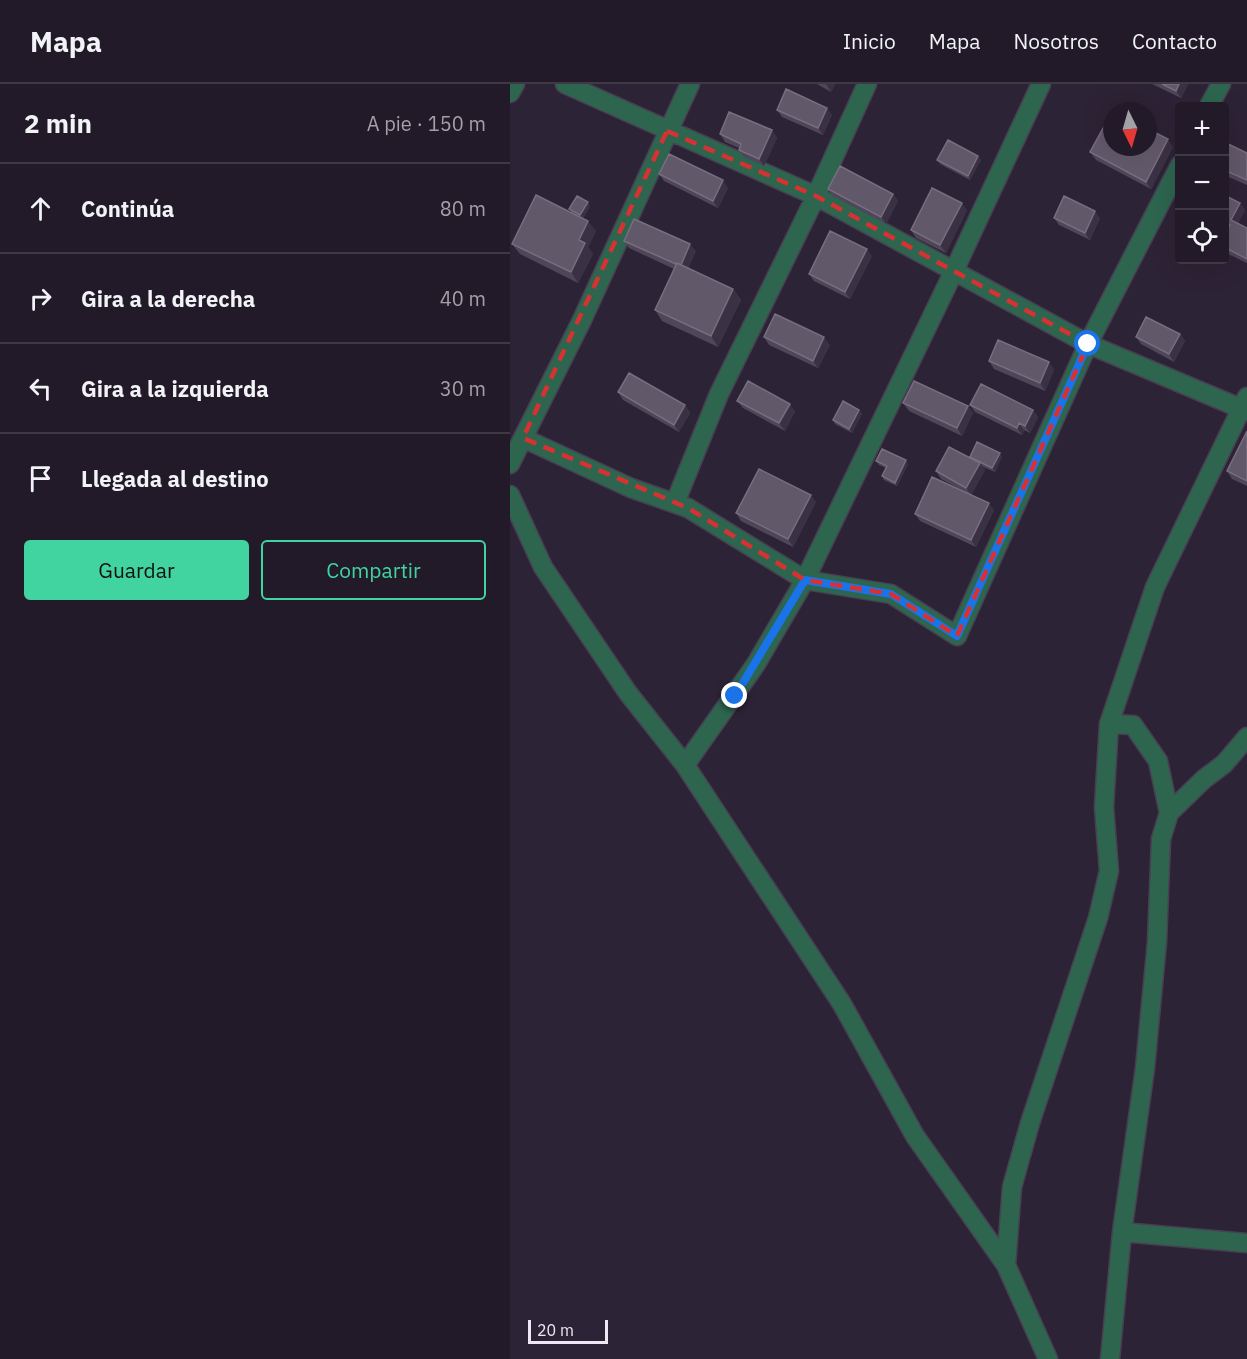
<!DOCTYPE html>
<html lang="es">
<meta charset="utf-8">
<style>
:root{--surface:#221a28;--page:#2a2330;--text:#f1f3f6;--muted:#a2a1a8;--line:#3f3845;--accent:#41d4a1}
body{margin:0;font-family:"IBM Plex Sans",sans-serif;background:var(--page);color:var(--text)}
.controls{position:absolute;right:18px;top:18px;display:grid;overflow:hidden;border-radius:6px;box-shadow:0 6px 24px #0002}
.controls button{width:54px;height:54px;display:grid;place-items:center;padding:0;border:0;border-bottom:2px solid var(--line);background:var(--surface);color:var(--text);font:30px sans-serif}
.compass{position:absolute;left:593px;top:18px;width:54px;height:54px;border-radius:50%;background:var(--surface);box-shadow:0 6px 24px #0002;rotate:175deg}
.scale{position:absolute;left:18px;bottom:15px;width:80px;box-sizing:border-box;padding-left:6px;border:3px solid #ede8f4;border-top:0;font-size:16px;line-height:21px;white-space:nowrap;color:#ede8f4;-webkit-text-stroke:4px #2d2336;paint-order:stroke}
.stop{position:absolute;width:18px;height:18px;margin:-14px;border:4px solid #1a73e8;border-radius:50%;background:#fff}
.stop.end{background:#1a73e8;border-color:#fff;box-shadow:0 2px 6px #0008}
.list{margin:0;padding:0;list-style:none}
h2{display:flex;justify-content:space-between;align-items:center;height:78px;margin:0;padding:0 24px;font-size:26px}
h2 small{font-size:20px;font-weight:400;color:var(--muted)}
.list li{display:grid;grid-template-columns:39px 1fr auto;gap:18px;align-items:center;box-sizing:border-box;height:90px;padding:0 24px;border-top:2px solid var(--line)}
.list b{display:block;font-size:22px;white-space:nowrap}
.list em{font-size:20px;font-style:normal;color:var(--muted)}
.actions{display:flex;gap:12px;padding:18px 24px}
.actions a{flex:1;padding:14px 0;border:2px solid var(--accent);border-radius:6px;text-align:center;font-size:21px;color:var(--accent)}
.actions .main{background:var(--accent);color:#111}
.icon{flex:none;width:33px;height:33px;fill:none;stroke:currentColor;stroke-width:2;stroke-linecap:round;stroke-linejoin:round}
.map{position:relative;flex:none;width:737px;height:1275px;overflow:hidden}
header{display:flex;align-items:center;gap:36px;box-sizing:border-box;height:84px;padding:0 30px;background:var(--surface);border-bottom:2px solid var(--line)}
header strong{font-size:28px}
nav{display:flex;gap:33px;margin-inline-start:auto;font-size:21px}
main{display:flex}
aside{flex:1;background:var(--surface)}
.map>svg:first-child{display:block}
</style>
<header>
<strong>Mapa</strong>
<nav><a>Inicio</a><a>Mapa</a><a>Nosotros</a><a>Contacto</a></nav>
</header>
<main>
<aside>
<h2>2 min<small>A pie · 150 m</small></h2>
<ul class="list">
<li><svg class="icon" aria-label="ahead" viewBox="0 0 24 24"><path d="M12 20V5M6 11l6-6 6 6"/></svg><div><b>Continúa</b></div><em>80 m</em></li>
<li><svg class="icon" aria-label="right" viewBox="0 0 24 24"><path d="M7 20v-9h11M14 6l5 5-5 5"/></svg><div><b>Gira a la derecha</b></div><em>40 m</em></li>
<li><svg class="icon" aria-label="left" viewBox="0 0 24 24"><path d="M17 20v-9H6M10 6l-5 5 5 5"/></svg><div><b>Gira a la izquierda</b></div><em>30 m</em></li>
<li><svg class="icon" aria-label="arrive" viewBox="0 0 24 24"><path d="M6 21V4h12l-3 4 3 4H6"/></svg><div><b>Llegada al destino</b></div></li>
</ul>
<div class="actions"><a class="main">Guardar</a><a>Compartir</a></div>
</aside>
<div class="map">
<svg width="737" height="1275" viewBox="0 0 737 1275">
<rect width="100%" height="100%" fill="#2d2336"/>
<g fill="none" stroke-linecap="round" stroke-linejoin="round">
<defs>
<path id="street" d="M 55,0 L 306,112 L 578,260 L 737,327
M 0,9 L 5,0
M 699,22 L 711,0
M 13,354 L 121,404 L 178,424 L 295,496 L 381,510 L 447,552 L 578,260 L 670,81
M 0,380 L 72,236 L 180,0
M 0,411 L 33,483 L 118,609 L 175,681 L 332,920 L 405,1052 L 496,1181 L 538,1275
M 165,419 L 209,310 L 306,112 L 357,0
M 599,640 L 623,641 L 648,677 L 659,729
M 175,681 L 246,580 L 295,496 L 444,187 L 531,0
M 612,1148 L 737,1159
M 496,1181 L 502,1103 L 520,1039 L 588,834 L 599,787 L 594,723 L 599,640 L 645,503 L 737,313
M 600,1275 L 612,1148 L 635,984 L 647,858 L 651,755 L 659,729 L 694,695 L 714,680 L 737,653"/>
</defs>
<use href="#street" stroke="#483f51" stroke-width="21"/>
<use href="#street" stroke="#2d654f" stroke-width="18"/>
</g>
<path fill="#50465a" d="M 307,0 L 325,0 L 321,8 Z
M 642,0 L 678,0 L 671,14 Z
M 267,26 L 322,31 L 313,51 L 272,33 Z
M 262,46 L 267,54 L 254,82 L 234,73 L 229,66 L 229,64 L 215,58 L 210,50 Z
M 714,58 L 737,69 L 737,101 L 714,91 Z
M 663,63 L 641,105 L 586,76 L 580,68 Z
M 427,76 L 471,76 L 460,96 L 430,80 Z
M 149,90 L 218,104 L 208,124 L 154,97 Z
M 318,105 L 383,110 L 388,117 L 376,140 L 323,112 Z
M 714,111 L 735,126 L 728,139 L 737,144 L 737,179 L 714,168 L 714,150 L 717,145 L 714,143 Z
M 80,122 L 73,134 L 86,147 L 78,163 L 83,170 L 68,199 L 10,170 L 2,160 L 62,129 L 59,125 Z
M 457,126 L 436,169 L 406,154 L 401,146 Z
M 544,134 L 590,134 L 580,156 L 549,141 Z
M 114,157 L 186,167 L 178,184 L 223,205 L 231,216 L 208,263 L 152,237 L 145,226 L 164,185 L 119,164 Z
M 362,172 L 340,215 L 304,197 L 299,190 Z
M 670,250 L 675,257 L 664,278 L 631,260 L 626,253 Z
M 254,253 L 320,261 L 308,284 L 259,261 Z
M 479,277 L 539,278 L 544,286 L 535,307 L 484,285 Z
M 108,308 L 175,321 L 180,329 L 169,348 L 113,316 Z
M 227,317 L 285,327 L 275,347 L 233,324 Z
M 393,319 L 458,322 L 463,329 L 452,352 L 399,327 Z
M 460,321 L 523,326 L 528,333 L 520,349 L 514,346 L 512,351 L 465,328 Z
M 349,326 L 352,330 L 342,349 L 325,340 L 323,336 Z
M 737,347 L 737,402 L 722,395 L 717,387 Z
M 492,373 L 485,388 L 471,382 L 475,386 L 461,411 L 431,395 L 426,387 L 460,374 Z
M 366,377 L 398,380 L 387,402 L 374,396 L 372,392 L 376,384 L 369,381 Z
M 306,418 L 283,463 L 231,437 L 226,429 Z
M 484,426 L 466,463 L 410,437 L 405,430 Z"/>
<path fill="#3b3144" d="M 316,0 L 325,0 L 321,8 Z
M 669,0 L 678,0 L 671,14 L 666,7 Z
M 317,24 L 322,31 L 313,51 L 308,44 Z
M 262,46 L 267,54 L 254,82 L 249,75 Z
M 658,55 L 663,63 L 641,105 L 636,98 Z
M 468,72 L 471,76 L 460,96 L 458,92 Z
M 213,96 L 218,104 L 208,124 L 203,117 Z
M 383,110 L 388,117 L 376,140 L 371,133 Z
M 78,118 L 80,122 L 72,135 L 70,131 Z
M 452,119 L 457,126 L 436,169 L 430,161 Z
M 730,119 L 735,126 L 726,143 L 721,136 Z
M 585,127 L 590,134 L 580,156 L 575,149 Z
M 78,137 L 86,147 L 78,163 L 83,170 L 68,199 L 61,188 L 69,156 Z
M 180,160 L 186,167 L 176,190 L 170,182 Z
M 357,165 L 362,172 L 340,215 L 335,208 Z
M 223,205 L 231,216 L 208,263 L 201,252 Z
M 670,250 L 675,257 L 664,278 L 659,270 Z
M 314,253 L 320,261 L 308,284 L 303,277 Z
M 539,278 L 544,286 L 535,307 L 530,299 Z
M 280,320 L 285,327 L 275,347 L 269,339 Z
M 175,321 L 180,329 L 169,348 L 164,341 Z
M 458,322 L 463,329 L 452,352 L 447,344 Z
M 349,326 L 352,330 L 342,349 L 339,345 Z
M 523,326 L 528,333 L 520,349 L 515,342 Z
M 509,339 L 514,346 L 512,351 L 507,344 Z
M 490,369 L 492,373 L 485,388 L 482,384 Z
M 396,376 L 398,380 L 387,402 L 385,399 Z
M 470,379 L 475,386 L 461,411 L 456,404 Z
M 301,411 L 306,418 L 283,463 L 278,455 Z
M 479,419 L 484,426 L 466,463 L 461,456 Z"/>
<path fill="#61586a" stroke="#776e80" stroke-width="1.5" d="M 652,0 L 669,0 L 666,7 Z
M 276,5 L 317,24 L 308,44 L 267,26 Z
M 219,28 L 262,46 L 249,75 L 229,66 L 231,60 L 210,50 Z
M 602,28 L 602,63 L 638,63 L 638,45 L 658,55 L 636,98 L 580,68 Z
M 438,56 L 468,72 L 458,92 L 427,76 Z
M 714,58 L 737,69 L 737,96 L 714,86 Z
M 159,70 L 213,96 L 203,117 L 149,90 Z
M 330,82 L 383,110 L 371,133 L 318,105 Z
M 422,104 L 452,119 L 430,161 L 401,146 Z
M 26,111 L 78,137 L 69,156 L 75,159 L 61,188 L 2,160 Z
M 714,111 L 730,119 L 721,136 L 737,144 L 737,175 L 714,163 L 714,150 L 720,141 L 714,138 Z
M 67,112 L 78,118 L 70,131 L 59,125 Z
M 554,112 L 585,127 L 575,149 L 544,134 Z
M 124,135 L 180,160 L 171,181 L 167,179 L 166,180 L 114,157 Z
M 320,147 L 357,165 L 335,208 L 299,190 Z
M 167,179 L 223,205 L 201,252 L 145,226 Z
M 265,230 L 314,253 L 303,277 L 254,253 Z
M 636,233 L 670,250 L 659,270 L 626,253 Z
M 488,256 L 539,278 L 530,299 L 479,277 Z
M 119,289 L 175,321 L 164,341 L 108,308 Z
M 238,297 L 280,320 L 269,339 L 227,317 Z
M 404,297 L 458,322 L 447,344 L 393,319 Z
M 471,300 L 523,326 L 515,342 L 509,339 L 507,344 L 460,321 Z
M 333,317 L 349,326 L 339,345 L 323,336 Z
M 737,347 L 737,397 L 717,387 Z
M 467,358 L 490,369 L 482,384 L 460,373 Z
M 439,363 L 470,379 L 456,404 L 426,387 Z
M 372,365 L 396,376 L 385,399 L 372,392 L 377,382 L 366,377 Z
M 249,385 L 301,411 L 278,455 L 226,429 Z
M 422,393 L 479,419 L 461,456 L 405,430 Z"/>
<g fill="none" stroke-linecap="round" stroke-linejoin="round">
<path stroke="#1a73e8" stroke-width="8" d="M 225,612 L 295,496 L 381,510 L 447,552 L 578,260"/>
</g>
<path fill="none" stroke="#d73232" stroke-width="4.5" stroke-dasharray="12 8" stroke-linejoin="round" d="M 157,47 L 306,112 L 578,260 L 447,552 L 381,510 L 295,496 L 178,424 L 13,354 Z"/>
</svg>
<div class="controls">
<button>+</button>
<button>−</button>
<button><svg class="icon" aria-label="locate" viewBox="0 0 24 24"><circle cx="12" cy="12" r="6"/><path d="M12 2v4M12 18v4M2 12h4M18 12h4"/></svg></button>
</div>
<svg class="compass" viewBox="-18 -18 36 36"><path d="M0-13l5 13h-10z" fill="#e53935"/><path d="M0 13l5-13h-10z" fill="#a2a1a8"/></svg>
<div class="scale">20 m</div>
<div class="stop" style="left:578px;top:260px"></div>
<div class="stop end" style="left:225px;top:612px"></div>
</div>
</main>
